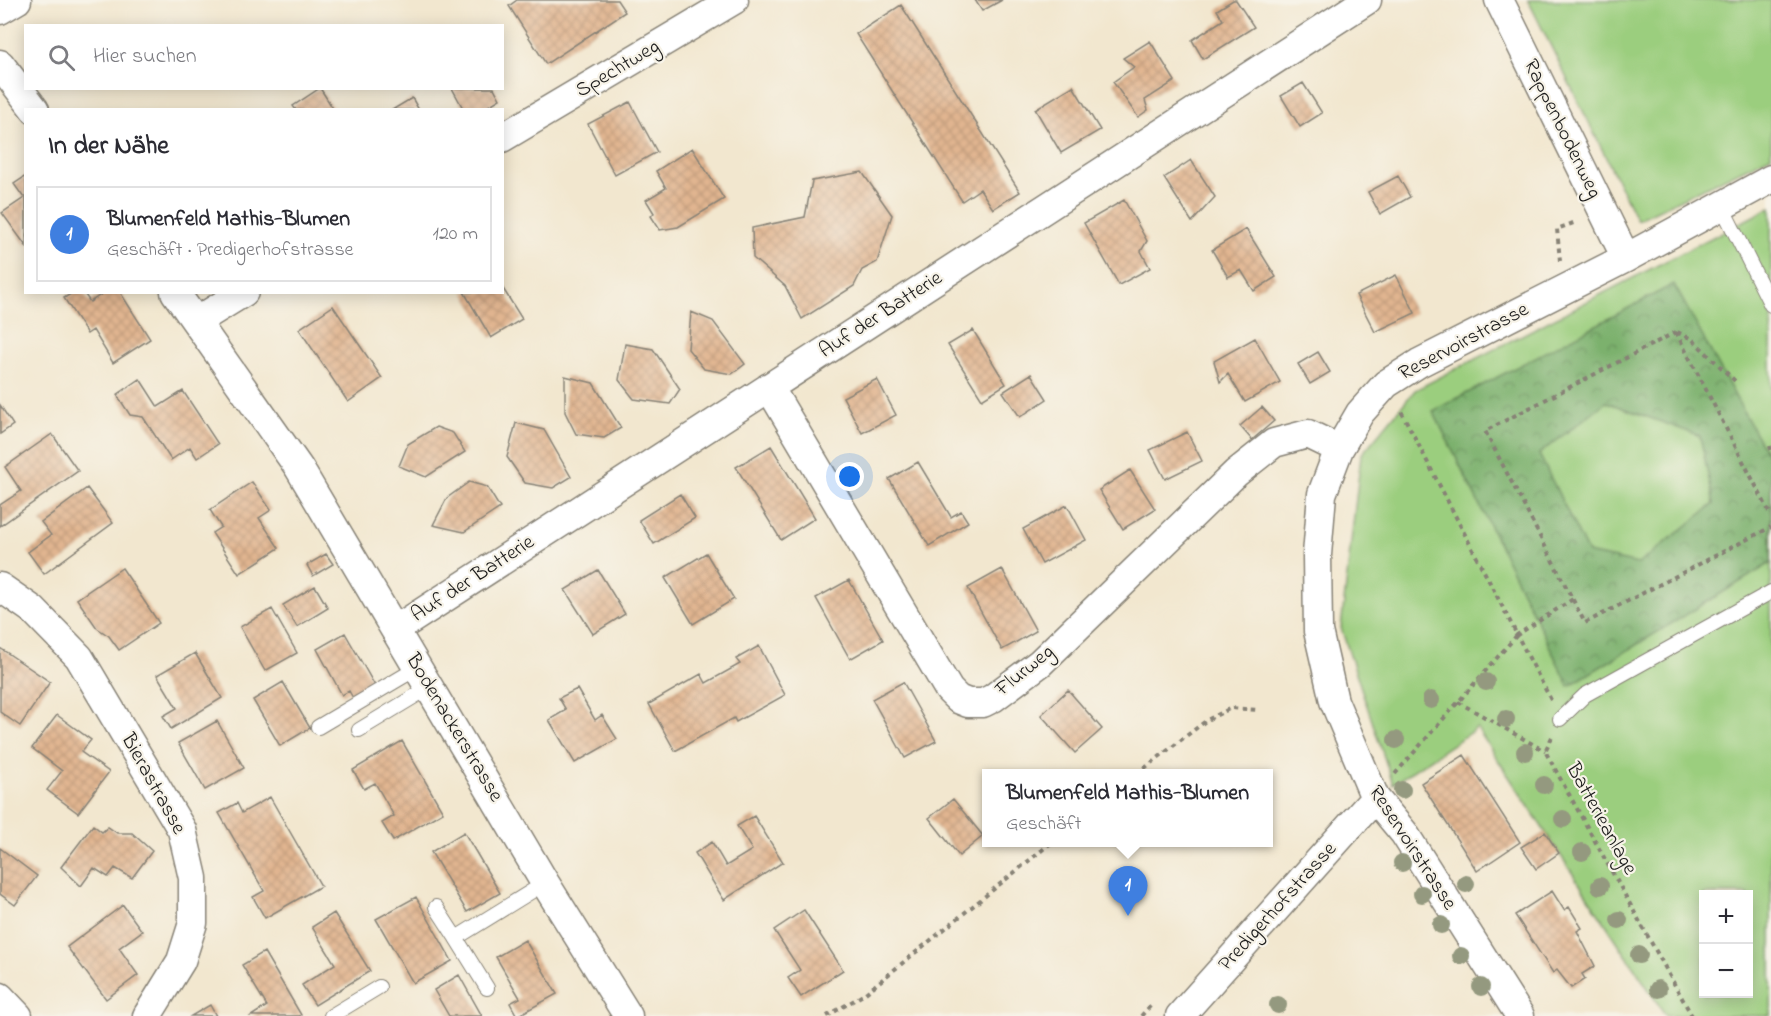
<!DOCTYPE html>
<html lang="de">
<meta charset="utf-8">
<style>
:root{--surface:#fff;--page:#f7f7f7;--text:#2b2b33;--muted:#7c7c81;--line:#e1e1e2;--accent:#db2777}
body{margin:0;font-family:"Indie Flower",sans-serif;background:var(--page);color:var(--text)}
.controls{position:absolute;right:18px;bottom:18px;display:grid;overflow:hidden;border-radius:0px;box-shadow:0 3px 15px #0003}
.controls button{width:54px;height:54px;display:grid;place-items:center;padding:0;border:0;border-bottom:2px solid var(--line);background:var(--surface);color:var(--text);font:30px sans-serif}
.you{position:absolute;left:850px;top:477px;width:21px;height:21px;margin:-15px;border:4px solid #fff;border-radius:50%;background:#1a73e8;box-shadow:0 0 0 9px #1a73e833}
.badge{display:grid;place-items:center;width:39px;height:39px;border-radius:50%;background:var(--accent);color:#fff;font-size:20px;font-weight:700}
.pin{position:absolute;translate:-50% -50px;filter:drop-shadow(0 2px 3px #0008)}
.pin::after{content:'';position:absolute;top:32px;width:21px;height:18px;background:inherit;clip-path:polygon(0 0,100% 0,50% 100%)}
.popup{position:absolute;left:982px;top:769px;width:291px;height:78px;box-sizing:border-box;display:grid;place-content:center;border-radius:0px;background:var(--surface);filter:drop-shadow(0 2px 4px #0005);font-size:20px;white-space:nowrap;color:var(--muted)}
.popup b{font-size:22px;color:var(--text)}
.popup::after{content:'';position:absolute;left:50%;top:100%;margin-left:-12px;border:12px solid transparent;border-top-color:var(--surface)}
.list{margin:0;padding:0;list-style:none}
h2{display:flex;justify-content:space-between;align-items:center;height:78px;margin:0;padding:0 24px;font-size:26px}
h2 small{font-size:20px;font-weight:400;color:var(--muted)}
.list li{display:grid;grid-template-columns:39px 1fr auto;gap:18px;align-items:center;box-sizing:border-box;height:96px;margin:0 12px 12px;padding:0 12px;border:2px solid var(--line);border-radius:0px}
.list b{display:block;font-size:22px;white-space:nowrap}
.list p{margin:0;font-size:20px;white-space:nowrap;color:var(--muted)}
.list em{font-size:20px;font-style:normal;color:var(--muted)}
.icon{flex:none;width:33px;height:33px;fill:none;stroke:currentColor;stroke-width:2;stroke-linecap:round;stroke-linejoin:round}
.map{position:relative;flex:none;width:1771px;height:1016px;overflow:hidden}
.search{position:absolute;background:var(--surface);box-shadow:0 3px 15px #0003;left:24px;top:24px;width:480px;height:66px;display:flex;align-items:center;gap:15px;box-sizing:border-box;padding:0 21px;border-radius:0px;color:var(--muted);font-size:22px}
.panel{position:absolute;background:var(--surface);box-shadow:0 3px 15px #0003;left:24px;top:108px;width:480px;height:186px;border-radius:0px}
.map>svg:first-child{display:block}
</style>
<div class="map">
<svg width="1771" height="1016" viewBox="0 0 1771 1016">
<defs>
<pattern id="forest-crowns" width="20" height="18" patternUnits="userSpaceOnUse" patternTransform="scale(1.5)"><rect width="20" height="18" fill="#7cb16d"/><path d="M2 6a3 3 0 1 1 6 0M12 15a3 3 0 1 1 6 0" fill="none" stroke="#658f59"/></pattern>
<pattern id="building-cross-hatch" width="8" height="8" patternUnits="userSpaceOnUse" patternTransform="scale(1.5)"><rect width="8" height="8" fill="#e1b590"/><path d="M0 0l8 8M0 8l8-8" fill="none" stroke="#c09b7c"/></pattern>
</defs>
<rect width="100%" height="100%" fill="#f7f3e8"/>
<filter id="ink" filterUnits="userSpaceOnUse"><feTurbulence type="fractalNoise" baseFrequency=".0167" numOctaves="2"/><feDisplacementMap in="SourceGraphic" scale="12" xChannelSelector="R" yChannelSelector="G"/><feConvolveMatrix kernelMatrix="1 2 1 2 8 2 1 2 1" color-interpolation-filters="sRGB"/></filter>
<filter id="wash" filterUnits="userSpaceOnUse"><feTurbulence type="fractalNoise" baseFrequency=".008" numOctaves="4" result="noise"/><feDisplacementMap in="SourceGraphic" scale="24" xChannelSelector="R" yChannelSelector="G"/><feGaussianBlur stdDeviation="1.35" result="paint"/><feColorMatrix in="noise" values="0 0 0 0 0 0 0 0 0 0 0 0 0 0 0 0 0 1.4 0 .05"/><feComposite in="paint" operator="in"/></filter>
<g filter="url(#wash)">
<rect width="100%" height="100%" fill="#f2e7cf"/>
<path fill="#9bce7e" stroke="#5c754d" stroke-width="1.5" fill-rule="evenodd" d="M 1528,0 L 1771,0 L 1771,156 L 1637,220 Z
M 1771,207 L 1771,1016 L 1666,1016 L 1477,728 L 1393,784 L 1341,628 L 1361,455 L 1415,390 ZM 1704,894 L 1748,894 L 1748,994 L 1704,994 Z"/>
<path fill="url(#forest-crowns)" stroke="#4c6644" stroke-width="1.5" fill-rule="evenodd" d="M 1674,284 L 1771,462 L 1771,563 L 1569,686 L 1433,411 ZM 1606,402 L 1700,436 L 1714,504 L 1638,564 L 1588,553 L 1539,454 Z"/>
<g id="blocks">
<path fill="url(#building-cross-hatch)" d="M 517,0 L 617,0 L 625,12 L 546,64 L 509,6 Z
M 975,0 L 1002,0 L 982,11 Z
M 1233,0 L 1236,0 L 1254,27 L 1203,59 L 1192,40 L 1223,20 L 1217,10 Z
M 901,5 L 1020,192 L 993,209 L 980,189 L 962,201 L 856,34 Z
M 1150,41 L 1175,81 L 1145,100 L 1148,110 L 1138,117 L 1113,82 L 1134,67 L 1123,58 Z
M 1303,83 L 1322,113 L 1300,127 L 1281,96 Z
M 1073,86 L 1100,130 L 1061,153 L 1035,109 Z
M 320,88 L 334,110 L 296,110 L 293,106 Z
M 452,88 L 494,88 L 500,99 L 482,110 L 464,110 Z
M 412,98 L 419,110 L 392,110 Z
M 630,102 L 657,152 L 615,175 L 588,124 Z
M 692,148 L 724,199 L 678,227 L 660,230 L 651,216 L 654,213 L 646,200 L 666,188 L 656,171 Z
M 1191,160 L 1215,197 L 1192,222 L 1164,178 Z
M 862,172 L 892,215 L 877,262 L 862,270 L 854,286 L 802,319 L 785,286 L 753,258 L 752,228 L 805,217 L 812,181 Z
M 26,176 L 26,246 L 2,213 L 24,198 L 14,184 Z
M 1398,176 L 1410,197 L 1380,214 L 1368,192 Z
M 1124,200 L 1147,241 L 1141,251 L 1150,268 L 1119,285 L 1084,223 Z
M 1246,229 L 1276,277 L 1254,291 L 1241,270 L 1228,277 L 1212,250 Z
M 1396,275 L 1415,313 L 1375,332 L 1356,295 Z
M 502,287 L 522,319 L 491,338 L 464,292 L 502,292 Z
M 74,292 L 83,292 L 90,302 L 105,292 L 120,292 L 150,339 L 113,363 L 93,330 L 87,334 L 64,298 Z
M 333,306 L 382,378 L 348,402 L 299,329 Z
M 691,312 L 713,321 L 745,364 L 732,374 L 704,369 L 688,349 Z
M 973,330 L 1006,384 L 982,399 L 948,345 Z
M 1255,338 L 1280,382 L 1245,402 L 1228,374 L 1220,382 L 1214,361 Z
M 625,344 L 653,349 L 680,389 L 670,404 L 634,399 L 619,380 Z
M 1318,352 L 1330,372 L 1310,384 L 1298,364 Z
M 1031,374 L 1047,399 L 1020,417 L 1003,392 Z
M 565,376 L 593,383 L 621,428 L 604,438 L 576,434 L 565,412 Z
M 140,379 L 158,407 L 183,391 L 218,444 L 197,458 L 190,447 L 171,460 L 143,417 L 130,415 L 117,395 Z
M 877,379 L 896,415 L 862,433 L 843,397 Z
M 0,405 L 13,425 L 0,434 Z
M 1262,407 L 1274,421 L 1252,440 L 1240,426 Z
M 516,423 L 544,430 L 571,477 L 553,488 L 525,483 L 507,457 Z
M 436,427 L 453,433 L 465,452 L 426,477 L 399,466 L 408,444 Z
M 1187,432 L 1202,461 L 1165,479 L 1150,450 Z
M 52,434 L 78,471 L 0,526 L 0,505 L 21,491 L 5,467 Z
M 771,446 L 815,518 L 781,540 L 736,467 Z
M 918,462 L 951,517 L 961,511 L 968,522 L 929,546 L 889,479 Z
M 1130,470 L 1155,509 L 1123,529 L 1099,490 Z
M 252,482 L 271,510 L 259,518 L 279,548 L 239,574 L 212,533 L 221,527 L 210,510 Z
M 469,482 L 487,487 L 500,508 L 464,532 L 433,525 L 447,498 Z
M 87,488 L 113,523 L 44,574 L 28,552 L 51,535 L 41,522 Z
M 680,494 L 695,518 L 654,544 L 639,520 Z
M 1067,505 L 1086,540 L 1042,564 L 1023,529 Z
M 706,553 L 734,599 L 693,624 L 665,578 Z
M 326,554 L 333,564 L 313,576 L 307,565 Z
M 122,568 L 159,623 L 119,650 L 109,636 L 97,628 L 77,599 Z
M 1002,569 L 1036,631 L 1002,650 L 968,588 Z
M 598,570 L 625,614 L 593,634 L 565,590 Z
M 849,580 L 883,640 L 850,659 L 816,598 Z
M 315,586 L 328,608 L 297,627 L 283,605 Z
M 272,609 L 297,653 L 265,671 L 240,627 Z
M 345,633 L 375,686 L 353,698 L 349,691 L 342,695 L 317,649 Z
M 759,646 L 785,695 L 736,722 L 734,718 L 675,751 L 649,704 L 701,674 L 706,683 L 740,664 L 736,659 Z
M 0,648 L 50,682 L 20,726 L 0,712 Z
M 195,653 L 222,698 L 171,729 L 163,716 L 177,708 L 157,675 Z
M 283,682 L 310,728 L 280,746 L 253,700 Z
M 903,682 L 936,741 L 905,758 L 872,699 Z
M 577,689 L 595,720 L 602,715 L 617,739 L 575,763 L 549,720 L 566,710 L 559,698 Z
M 1068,690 L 1102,729 L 1075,753 L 1041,715 Z
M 57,715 L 91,740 L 81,752 L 109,772 L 78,813 L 47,790 L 62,771 L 32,748 Z
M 217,721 L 244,768 L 205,790 L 178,743 Z
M 402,741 L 443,812 L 393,841 L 382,823 L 394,816 L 375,783 L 364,789 L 353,770 Z
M 1464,755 L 1520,842 L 1477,871 L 1421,783 Z
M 270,797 L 321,886 L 265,918 L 253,897 L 264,891 L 219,813 L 237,803 L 242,813 Z
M 953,799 L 983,836 L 959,856 L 929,818 Z
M 754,816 L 783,862 L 724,900 L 695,853 L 712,842 L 726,866 L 752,850 L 737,826 Z
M 93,825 L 102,832 L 108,827 L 117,833 L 132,833 L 152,851 L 132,878 L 115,868 L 108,877 L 94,868 L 81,886 L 61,867 Z
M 464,832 L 500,893 L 467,912 L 431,852 Z
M 1545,832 L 1559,853 L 1536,869 L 1521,847 Z
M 0,848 L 37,876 L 15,905 L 0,894 Z
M 1552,891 L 1564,910 L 1569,907 L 1582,928 L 1577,931 L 1595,966 L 1582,974 L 1585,979 L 1571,988 L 1557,970 L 1553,973 L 1515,915 Z
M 416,897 L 452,961 L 413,983 L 376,919 Z
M 123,905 L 142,931 L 119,948 L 138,975 L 106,999 L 67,947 Z
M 804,910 L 843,970 L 801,997 L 788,978 L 800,970 L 774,930 Z
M 334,913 L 370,971 L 315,1005 L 302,985 L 335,964 L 312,927 Z
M 525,940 L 557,994 L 517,1016 L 510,1003 L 520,998 L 496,957 Z
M 264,952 L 301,1015 L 299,1016 L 251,1016 L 267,1006 L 242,965 Z
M 459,975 L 482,1016 L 449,1016 L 434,990 Z
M 210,1005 L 216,1016 L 191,1016 Z"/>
</g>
</g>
<g filter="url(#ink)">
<use href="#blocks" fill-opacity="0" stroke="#878276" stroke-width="1.5"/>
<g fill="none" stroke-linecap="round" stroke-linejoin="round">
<defs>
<path id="service" d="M 1722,207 L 1771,305
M 1560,719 L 1585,695 L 1771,592
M 318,727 L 419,667
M 359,730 L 430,687
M 436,907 L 456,938 L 545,883
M 456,938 L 487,988
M 331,1016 L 379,987"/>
<path id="minor" d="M 1499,0 L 1626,258
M 0,10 L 17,0
M 0,64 L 35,110
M 502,138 L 734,0
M 175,292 L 299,468 L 545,883 L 628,1016
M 197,321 L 244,292
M 769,387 L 949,690 L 958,699 L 968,703 L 983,703 L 993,698 L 1040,663 L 1236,473 L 1274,443 L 1308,434 L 1339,449
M 0,587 L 33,610 L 79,657 L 182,830 L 193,878 L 193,923 L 181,961 L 147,1016
M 395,630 L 1367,0
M 0,997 L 18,1016
M 1180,1016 L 1375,798
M 1520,1016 L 1404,833 L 1375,798 L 1334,701 L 1318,631 L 1317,555 L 1322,494 L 1339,449 L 1360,413 L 1386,384 L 1419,363 L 1626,258 L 1771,179"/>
</defs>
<use href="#service" stroke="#878276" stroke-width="16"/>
<use href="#minor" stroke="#878276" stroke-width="31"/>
<path stroke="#878276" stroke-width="4" stroke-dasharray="4.5 4.5" stroke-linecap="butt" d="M 1560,261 L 1557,229 L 1576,222
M 1676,332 L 1485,431 L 1585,623 L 1771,527
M 1676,332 L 1771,515
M 1677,332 L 1692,339 L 1736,382
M 1770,446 L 1771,450
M 1551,700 L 1517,635 L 1573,599
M 1458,702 L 1545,751
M 1552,737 L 1545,751 L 1692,1016
M 1137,774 L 1207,720 L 1231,708 L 1258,710
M 1395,774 L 1517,635 L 1400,409
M 827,1016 L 863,995 L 1052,842
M 1141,1016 L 1153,1003"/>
<use href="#service" stroke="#fff" stroke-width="14"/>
<use href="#minor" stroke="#fff" stroke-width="28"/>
</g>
<g fill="#94997f">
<circle cx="1486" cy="682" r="9"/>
<circle cx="1431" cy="700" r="9"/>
<circle cx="1506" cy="719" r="9"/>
<circle cx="1396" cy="740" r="9"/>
<circle cx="1525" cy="752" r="9"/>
<circle cx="1544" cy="785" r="9"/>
<circle cx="1402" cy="790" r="9"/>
<circle cx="1563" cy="819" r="9"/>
<circle cx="1582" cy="852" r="9"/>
<circle cx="1402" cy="863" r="9"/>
<circle cx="1466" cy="884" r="9"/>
<circle cx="1600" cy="886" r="9"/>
<circle cx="1422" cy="894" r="9"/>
<circle cx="1619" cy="920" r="9"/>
<circle cx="1441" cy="925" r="9"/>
<circle cx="1639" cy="955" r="9"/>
<circle cx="1461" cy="956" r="9"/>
<circle cx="1481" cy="987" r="9"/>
<circle cx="1658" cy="989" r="9"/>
<circle cx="1278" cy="1005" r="9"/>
</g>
</g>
<g text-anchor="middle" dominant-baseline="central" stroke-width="4.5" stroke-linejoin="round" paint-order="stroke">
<g font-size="21" fill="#1c1c1c" stroke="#f7f3e8">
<text transform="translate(618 69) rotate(-31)">Spechtweg</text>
<text transform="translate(1562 129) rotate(64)">Rappenbodenweg</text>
<text transform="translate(881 315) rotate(-33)">Auf der Batterie</text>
<text transform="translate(1464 342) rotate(-28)">Reservoirstrasse</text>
<text transform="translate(473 579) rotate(-33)">Auf der Batterie</text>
<text transform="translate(1025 671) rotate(-39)">Flurweg</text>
<text transform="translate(454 728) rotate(59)">Bodenackerstrasse</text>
<text transform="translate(153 784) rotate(61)">Bierastrasse</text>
<text transform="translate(1601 819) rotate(61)">Batterieanlage</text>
<text transform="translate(1412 848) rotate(57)">Reservoirstrasse</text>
<text transform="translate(1278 907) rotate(-48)">Predigerhofstrasse</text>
</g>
</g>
</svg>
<div class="controls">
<button>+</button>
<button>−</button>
</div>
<div class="you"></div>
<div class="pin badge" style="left:1128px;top:916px;background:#3f7fe0">1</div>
<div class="popup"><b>Blumenfeld Mathis-Blumen</b>Geschäft</div>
<div class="search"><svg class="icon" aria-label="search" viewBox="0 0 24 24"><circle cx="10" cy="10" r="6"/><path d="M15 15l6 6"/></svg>Hier suchen</div>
<section class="panel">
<h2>In der Nähe<small></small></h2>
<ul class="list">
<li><span class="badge" style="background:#3f7fe0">1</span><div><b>Blumenfeld Mathis-Blumen</b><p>Geschäft · Predigerhofstrasse</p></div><em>120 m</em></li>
</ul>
</section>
</div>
